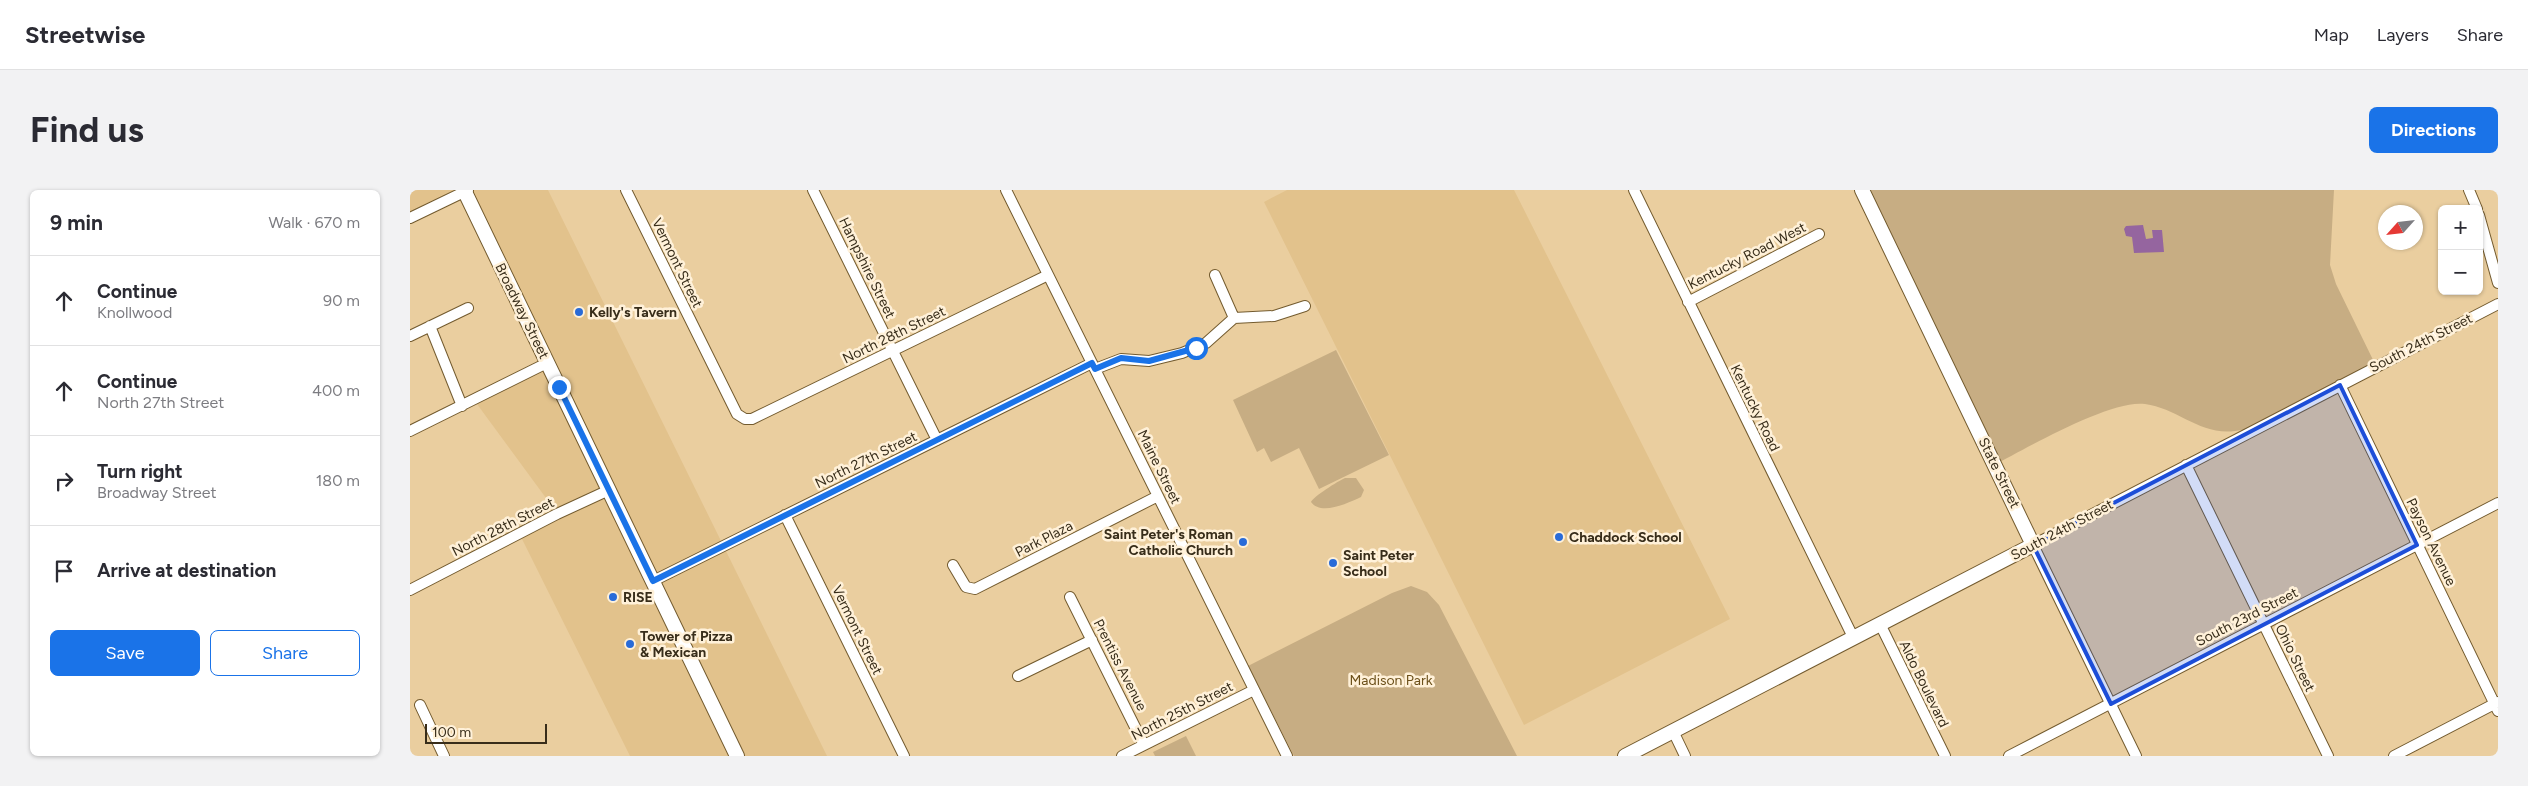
<!DOCTYPE html>
<meta charset="utf-8">
<style>
:root{--surface:#fff;--page:#f2f2f3;--text:#2b2b33;--muted:#7c7c81;--line:#e1e1e2;--accent:#1a73e8}
body{margin:0;font-family:Figtree,sans-serif;background:var(--page);color:var(--text)}
.controls{position:absolute;right:15px;top:15px;display:grid;overflow:hidden;border-radius:8px;box-shadow:0 1px 4px #0004}
.controls button{width:45px;height:45px;display:grid;place-items:center;padding:0;border:0;border-bottom:1px solid var(--line);background:var(--surface);color:var(--text);font:25px sans-serif}
.compass{position:absolute;left:1968px;top:15px;width:45px;height:45px;border-radius:50%;background:var(--surface);box-shadow:0 1px 4px #0004;rotate:243deg}
.scale{position:absolute;left:15px;bottom:12px;width:122px;box-sizing:border-box;padding-left:5px;border:2px solid #382d1a;border-top:0;font-size:14px;line-height:18px;white-space:nowrap;color:#382d1a;-webkit-text-stroke:4px #fff1d9;paint-order:stroke}
.stop{position:absolute;width:15px;height:15px;margin:-11px;border:4px solid #1a73e8;border-radius:50%;background:#fff}
.stop.end{background:#1a73e8;border-color:#fff;box-shadow:0 1px 5px #0008}
.list{margin:0;padding:0;list-style:none}
h2{display:flex;justify-content:space-between;align-items:center;height:65px;margin:0;padding:0 20px;font-size:21px}
h2 small{font-size:16px;font-weight:400;color:var(--muted)}
.list li{display:grid;grid-template-columns:32px 1fr auto;gap:15px;align-items:center;box-sizing:border-box;height:90px;padding:0 20px;border-top:1px solid var(--line)}
.list b{display:block;font-size:19px;white-space:nowrap}
.list p{margin:0;font-size:16px;white-space:nowrap;color:var(--muted)}
.list em{font-size:16px;font-style:normal;color:var(--muted)}
.actions{display:flex;gap:10px;padding:15px 20px}
.actions a{flex:1;padding:11px 0;border:1px solid var(--accent);border-radius:8px;text-align:center;font-size:18px;color:var(--accent)}
.actions .main{background:var(--accent);color:#fff}
.icon{flex:none;width:28px;height:28px;fill:none;stroke:currentColor;stroke-width:2;stroke-linecap:round;stroke-linejoin:round}
.map{position:relative;flex:none;width:2088px;height:566px;overflow:hidden;border-radius:8px}
header{display:flex;align-items:center;gap:30px;box-sizing:border-box;height:70px;padding:0 25px;background:var(--surface);border-bottom:1px solid var(--line)}
header strong{font-size:24px}
nav{display:flex;gap:28px;margin-inline-start:auto;font-size:18px}
.intro{display:flex;align-items:center;justify-content:space-between;box-sizing:border-box;height:120px;padding:0 30px}
h1{margin:0;font-size:35px}
.button{padding:12px 22px;border-radius:8px;background:var(--accent);color:#fff;font-size:18px;font-weight:700}
main{display:flex;gap:30px;padding:0 30px}
aside{flex:1;background:var(--surface);border-radius:8px;box-shadow:0 1px 4px #0004}
.map>svg:first-child{display:block}
</style>
<header>
<strong>Streetwise</strong>
<nav><a>Map</a><a>Layers</a><a>Share</a></nav>
</header>
<div class="intro"><h1>Find us</h1><a class="button">Directions</a></div>
<main>
<aside>
<h2>9 min<small>Walk · 670 m</small></h2>
<ul class="list">
<li><svg class="icon" aria-label="ahead" viewBox="0 0 24 24"><path d="M12 20V5M6 11l6-6 6 6"/></svg><div><b>Continue</b><p>Knollwood</p></div><em>90 m</em></li>
<li><svg class="icon" aria-label="ahead" viewBox="0 0 24 24"><path d="M12 20V5M6 11l6-6 6 6"/></svg><div><b>Continue</b><p>North 27th Street</p></div><em>400 m</em></li>
<li><svg class="icon" aria-label="right" viewBox="0 0 24 24"><path d="M7 20v-9h11M14 6l5 5-5 5"/></svg><div><b>Turn right</b><p>Broadway Street</p></div><em>180 m</em></li>
<li><svg class="icon" aria-label="arrive" viewBox="0 0 24 24"><path d="M6 21V4h12l-3 4 3 4H6"/></svg><div><b>Arrive at destination</b></div></li>
</ul>
<div class="actions"><a class="main">Save</a><a>Share</a></div>
</aside>
<div class="map">
<svg width="2088" height="566" viewBox="0 0 2088 566">
<rect width="100%" height="100%" fill="#eace9f"/>
<path fill="#e2c28c" d="M 0,0 L 138,0 L 417,566 L 220,566 L 110,345 L 147,323 L 64,210 L 137,173 L 55,2 L 0,28 Z
M 877,0 L 1104,0 L 1320,429 L 1114,535 L 854,12 Z"/>
<path fill="#c7ad83" d="M 1452,0 L 1924,0 L 1920,75 L 1926,94 L 1966,176 C 1943,189 1919,201 1895,213 C 1872,225 1851,238 1825,241 C 1791,246 1767,218 1735,214 C 1701,209 1617,258 1584,275 Z
M 926,160 L 979,265 L 909,299 L 889,258 L 861,272 L 854,258 L 847,262 L 823,210 Z
M 935,288 L 946,288 L 954,300 L 951,307 C 938,313 911,326 901,312 C 903,307 928,291 935,288 Z
M 1001,396 L 1017,402 L 1029,415 L 1107,566 L 884,566 L 838,476 L 982,403 Z
M 776,546 L 786,566 L 745,566 L 743,562 Z"/>
<path fill="#95659f" d="M 1733,35 L 1736,49 L 1743,48 L 1742,40 L 1752,40 L 1754,62 L 1724,63 L 1722,47 L 1716,46 L 1714,39 L 1716,36 Z"/>
<g fill="none" stroke-linecap="round" stroke-linejoin="round">
<defs>
<path id="minor" d="M 216,0 L 327,224 L 335,229 L 342,229 L 638,85
M 403,0 L 527,250
M 596,0 L 877,566
M 1224,0 L 1443,447
M 2059,0 L 2067,19
M 2069,25 L 2088,93
M 0,28 L 58,0
M 805,85 L 824,128
M 1278,112 L 1409,44
M 20,136 L 52,216
M 0,146 L 58,118
M 685,179 L 711,169 L 739,171 L 772,163 L 796,153 L 824,128 L 864,126 L 895,116
M 1930,195 L 2088,521
M 0,241 L 137,173
M 1776,275 L 1918,566
M 375,325 L 494,566
M 543,375 L 556,397 L 565,399 L 748,306
M 243,391 L 682,173
M 0,400 L 147,324 L 199,300
M 660,407 L 734,555
M 1470,434 L 1535,566
M 608,486 L 682,450
M 10,515 L 34,566
M 1263,541 L 1275,566
M 712,566 L 844,500
M 1599,566 L 2088,313
M 1726,566 L 1623,355 L 2088,114
M 1984,566 L 2088,512"/>
<path id="major" d="M 54,0 L 327,566
M 1215,566 L 1623,355 L 1452,0"/>
</defs>
<use href="#minor" stroke="#735b2f" stroke-width="12"/>
<use href="#major" stroke="#735b2f" stroke-width="16"/>
<use href="#minor" stroke="#fff" stroke-width="10"/>
<use href="#major" stroke="#fff" stroke-width="14"/>
</g>
<g fill="none" stroke-linecap="round" stroke-linejoin="round">
<path stroke="#1a73e8" stroke-width="6" d="M 149,197 L 243,391 L 682,173 L 685,179 L 711,168 L 739,171 L 786,158"/>
</g>
<path fill="#1d4ed8" fill-opacity="0.2" stroke="#1d4ed8" stroke-width="4" stroke-linejoin="round" d="M 1930,195 L 2007,355 L 1701,514 L 1623,355 Z"/>
<g fill="#296bd8" stroke="#fff1d9" stroke-width="2">
<circle cx="169" cy="122" r="5"/>
<circle cx="1149" cy="347" r="5"/>
<circle cx="833" cy="352" r="5"/>
<circle cx="923" cy="373" r="5"/>
<circle cx="203" cy="407" r="5"/>
<circle cx="220" cy="454" r="5"/>
</g>
<g text-anchor="middle" dominant-baseline="central" stroke-width="5" stroke-linejoin="round" paint-order="stroke">
<g font-size="14" fill="#382d1a" stroke="#fff1d9">
<text transform="translate(1337 66) rotate(-27)">Kentucky Road West</text>
<text transform="translate(267 73) rotate(64)">Vermont Street</text>
<text transform="translate(457 78) rotate(64)">Hampshire Street</text>
<text transform="translate(112 121) rotate(64)">Broadway Street</text>
<text transform="translate(484 145) rotate(-26)">North 28th Street</text>
<text transform="translate(2011 153) rotate(-27)">South 24th Street</text>
<text transform="translate(1345 218) rotate(64)">Kentucky Road</text>
<text transform="translate(456 270) rotate(-26)">North 27th Street</text>
<text transform="translate(749 277) rotate(64)">Maine Street</text>
<text transform="translate(1589 283) rotate(64)">State Street</text>
<text transform="translate(93 337) rotate(-27)">North 28th Street</text>
<text transform="translate(1652 340) rotate(-28)">South 24th Street</text>
<text transform="translate(634 349) rotate(-27)">Park Plaza</text>
<text transform="translate(2021 352) rotate(64)">Payson Avenue</text>
<text transform="translate(1837 427) rotate(-27)">South 23rd Street</text>
<text transform="translate(447 440) rotate(64)">Vermont Street</text>
<text transform="translate(1885 468) rotate(64)">Ohio Street</text>
<text transform="translate(710 475) rotate(63)">Prentiss Avenue</text>
<text transform="translate(1514 494) rotate(64)">Aldo Boulevard</text>
<text transform="translate(772 521) rotate(-27)">North 25th Street</text>
</g>
<g font-size="14" font-weight="bold" fill="#382d1a" stroke="#fff1d9" text-anchor="start">
<text x="179" y="122">Kelly's Tavern</text>
<text x="823" y="344" text-anchor="end">Saint Peter's Roman<tspan x="823" dy="16">Catholic Church</tspan></text>
<text x="1159" y="347">Chaddock School</text>
<text x="933" y="365">Saint Peter<tspan x="933" dy="16">School</tspan></text>
<text x="213" y="407">RISE</text>
<text x="230" y="446">Tower of Pizza<tspan x="230" dy="16">&amp; Mexican</tspan></text>
</g>
<g font-size="14" fill="#6c501a" stroke="#fff1d9">
<text x="981" y="490">Madison Park</text>
</g>
</g>
</svg>
<div class="controls">
<button>+</button>
<button>−</button>
</div>
<svg class="compass" viewBox="-18 -18 36 36"><path d="M0-13l5 13h-10z" fill="#e53935"/><path d="M0 13l5-13h-10z" fill="#7c7c81"/></svg>
<div class="scale">100 m</div>
<div class="stop" style="left:786px;top:158px"></div>
<div class="stop end" style="left:149px;top:197px"></div>
</div>
</main>
